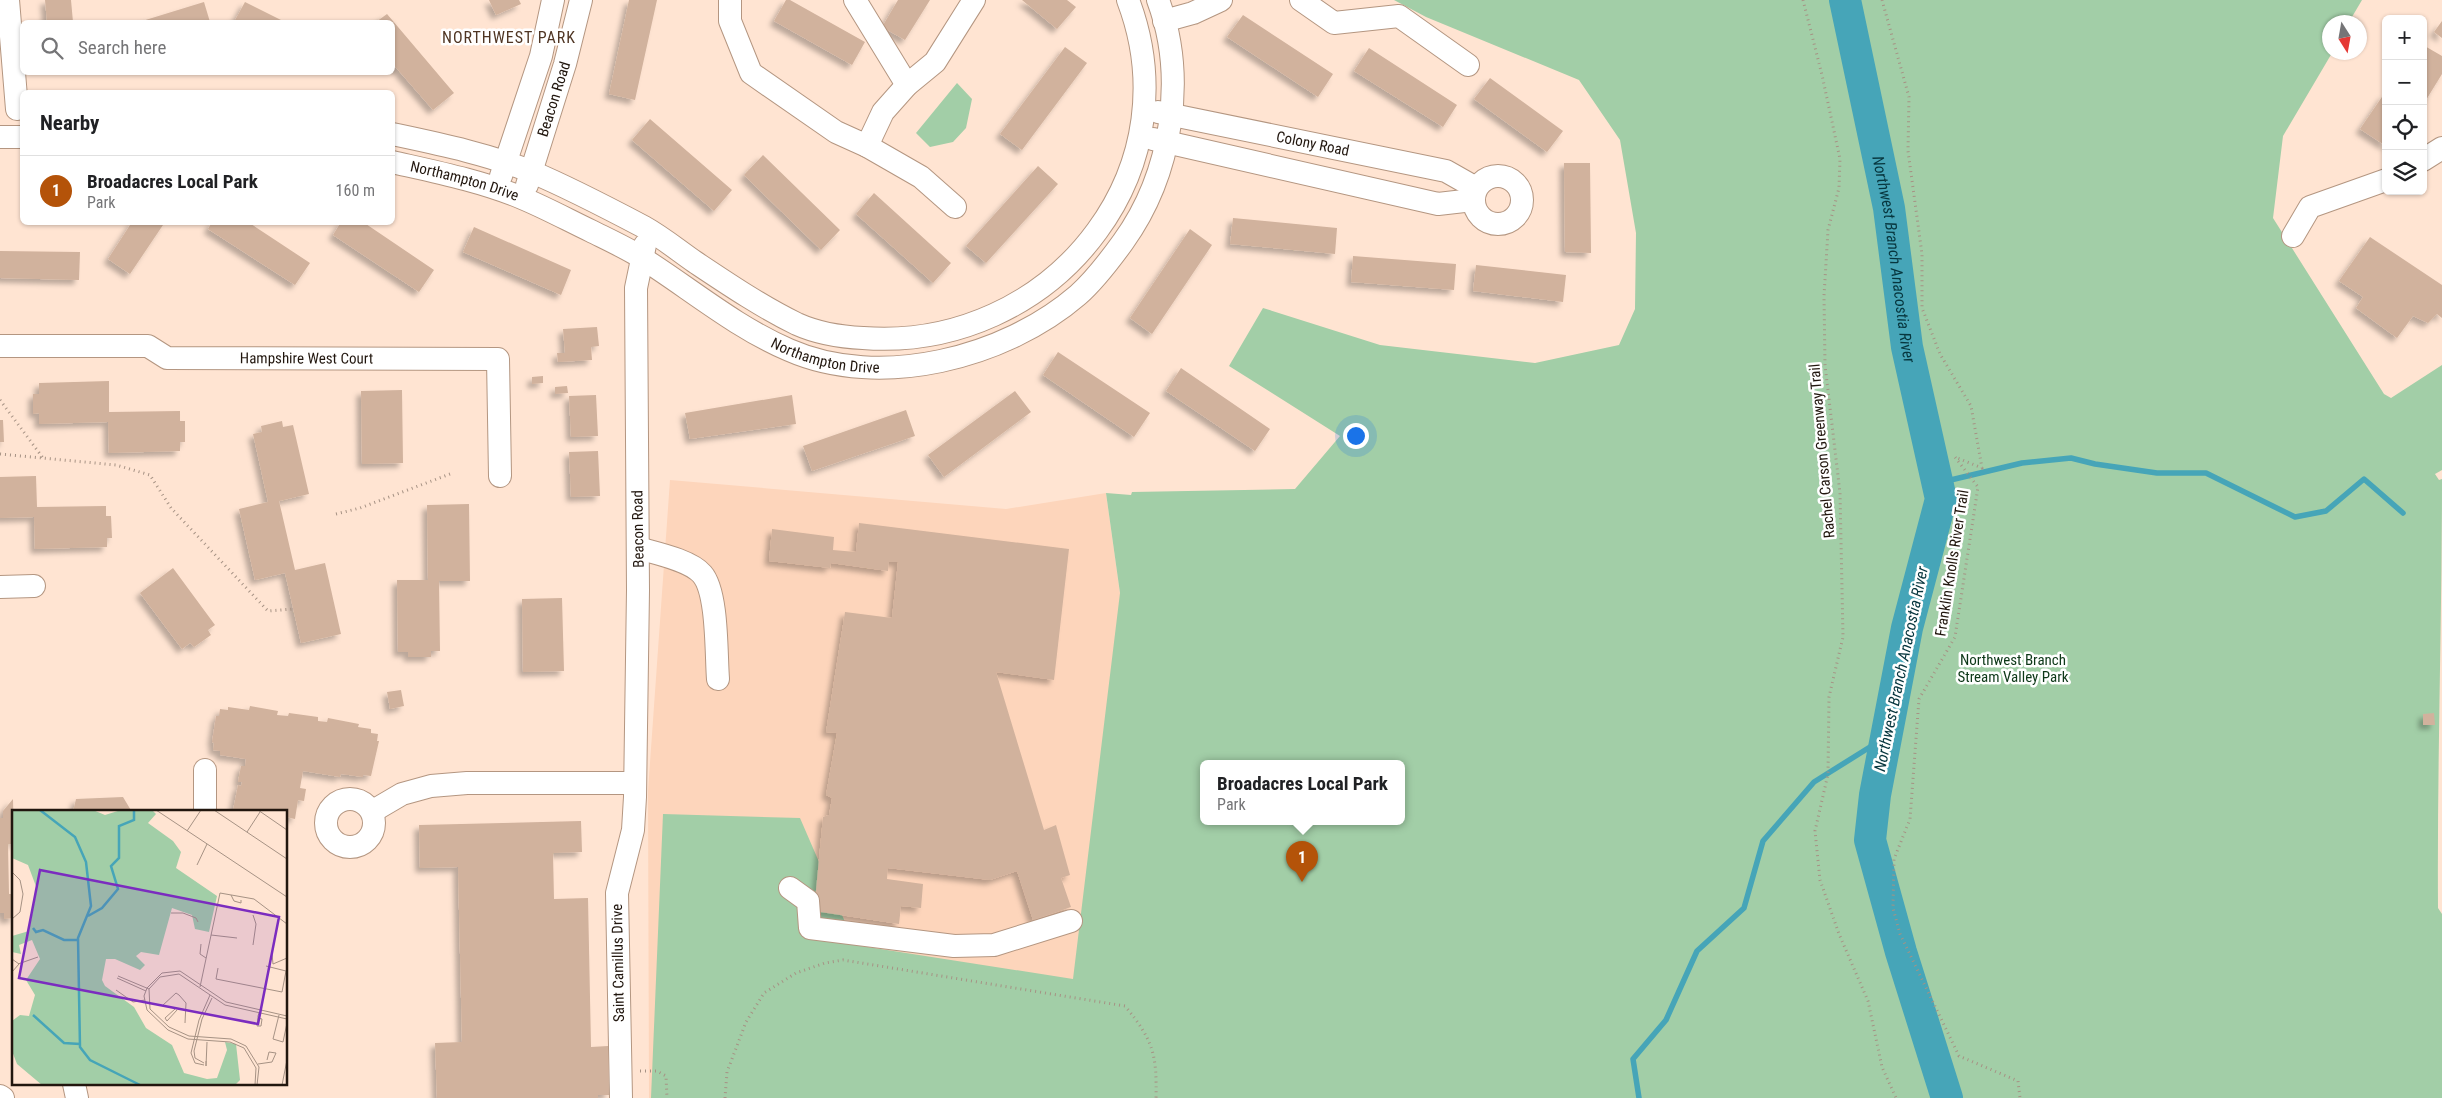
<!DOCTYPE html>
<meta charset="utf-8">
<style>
:root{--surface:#fff;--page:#f6f6f6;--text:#202124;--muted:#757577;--line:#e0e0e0;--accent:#b45309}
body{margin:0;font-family:"Roboto Condensed",sans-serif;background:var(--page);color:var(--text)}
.controls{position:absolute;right:15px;top:15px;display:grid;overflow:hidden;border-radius:8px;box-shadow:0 1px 4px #0004}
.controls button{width:45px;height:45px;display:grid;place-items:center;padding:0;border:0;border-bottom:1px solid var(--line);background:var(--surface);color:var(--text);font:25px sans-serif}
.compass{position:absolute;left:2322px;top:15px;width:45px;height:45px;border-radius:50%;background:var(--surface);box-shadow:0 1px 4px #0004;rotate:169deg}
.you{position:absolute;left:1355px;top:435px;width:18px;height:18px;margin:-12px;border:4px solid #fff;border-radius:50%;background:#1a73e8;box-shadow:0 0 0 8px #1a73e833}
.badge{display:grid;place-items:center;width:32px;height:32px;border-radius:50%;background:var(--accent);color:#fff;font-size:16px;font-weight:700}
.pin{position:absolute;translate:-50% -41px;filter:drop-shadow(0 1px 2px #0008)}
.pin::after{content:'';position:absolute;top:26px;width:18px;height:15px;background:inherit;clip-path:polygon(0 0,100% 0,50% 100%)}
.popup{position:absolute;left:1200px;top:760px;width:205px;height:65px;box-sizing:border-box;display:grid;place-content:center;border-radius:8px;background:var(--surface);filter:drop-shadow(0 1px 4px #0005);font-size:16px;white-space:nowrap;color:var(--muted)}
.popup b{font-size:19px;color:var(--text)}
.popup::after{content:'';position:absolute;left:50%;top:100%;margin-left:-10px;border:10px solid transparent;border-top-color:var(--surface)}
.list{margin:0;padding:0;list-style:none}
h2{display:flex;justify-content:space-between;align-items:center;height:65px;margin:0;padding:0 20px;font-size:21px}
h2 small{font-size:16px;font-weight:400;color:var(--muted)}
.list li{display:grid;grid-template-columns:32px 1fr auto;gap:15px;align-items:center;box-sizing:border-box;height:70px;padding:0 20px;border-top:1px solid var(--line)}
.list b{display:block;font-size:19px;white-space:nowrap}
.list p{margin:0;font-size:16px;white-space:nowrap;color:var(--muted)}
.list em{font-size:16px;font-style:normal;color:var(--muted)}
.icon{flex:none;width:28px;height:28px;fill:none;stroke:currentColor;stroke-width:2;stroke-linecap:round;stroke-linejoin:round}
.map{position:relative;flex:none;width:2442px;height:1098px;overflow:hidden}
.search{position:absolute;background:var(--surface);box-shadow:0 1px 4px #0004;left:20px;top:20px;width:375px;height:55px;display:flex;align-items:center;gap:12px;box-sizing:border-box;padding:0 18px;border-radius:8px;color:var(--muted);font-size:19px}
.panel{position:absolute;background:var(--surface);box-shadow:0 1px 4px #0004;left:20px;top:90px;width:375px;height:135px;border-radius:8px}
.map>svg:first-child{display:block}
</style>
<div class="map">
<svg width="2442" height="1098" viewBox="0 0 2442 1098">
<defs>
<filter id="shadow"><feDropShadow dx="-4.5" dy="4.5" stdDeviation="2.5" flood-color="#0004"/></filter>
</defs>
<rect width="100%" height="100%" fill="#ffe4d2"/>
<path fill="#fdd5bb" d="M 670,480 L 1006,509 L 1106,493 L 1146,781 L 1203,821 L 1401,821 L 1401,763 L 1408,740 L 1458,1098 L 649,1098 L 648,791 Z"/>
<path fill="#a2cea7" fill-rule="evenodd" d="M 1394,0 L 2362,0 L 2349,22 L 2330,22 L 2330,52 L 2332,53 L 2283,136 L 2273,218 L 2384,394 L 2391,398 L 2442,365 L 2442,470 L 2435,474 L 2439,480 L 2442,479 C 2442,622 2437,765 2438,908 L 2442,914 L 2442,1098 L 651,1098 L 663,814 L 800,818 L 855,945 L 1073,979 L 1120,593 L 1106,493 L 1131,495 L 1132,492 L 1295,489 L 1340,436 L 1229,366 L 1263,308 L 1380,345 L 1535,363 L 1619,345 L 1635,309 L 1636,233 L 1620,140 L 1579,80 L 1426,17 ZM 1203,763 L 1401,763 L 1401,821 L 1203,821 Z
M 957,83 L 972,99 L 966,128 L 953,142 L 930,147 L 916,133 Z"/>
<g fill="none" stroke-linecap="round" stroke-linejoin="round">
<path stroke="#46a5b8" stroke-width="5.5" d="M 1938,483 L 2022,463 L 2071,458 L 2095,464 L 2157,473 L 2206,473 L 2295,517 L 2326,511 L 2364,479 L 2403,513
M 1639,1098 L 1633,1059 L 1666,1020 L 1697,951 L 1744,908 L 1763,841 L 1814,782 L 1886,737"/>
<path stroke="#46a5b8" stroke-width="32" id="s1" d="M 1845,0 L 1889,208 L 1907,347 L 1941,499 L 1907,628 L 1875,795 L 1870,840 L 1901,952 L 1947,1098"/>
</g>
<path fill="#d1b29d" filter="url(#shadow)" d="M 45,0 L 71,0 L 73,22 L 47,22 Z
M 489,0 L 519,0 L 521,4 L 496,15 Z
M 629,0 L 657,0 L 635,100 L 609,94 Z
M 786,0 L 790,0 L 865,42 L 852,65 L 774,21 Z
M 898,0 L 930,0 L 905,40 L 882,27 Z
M 1022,0 L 1067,0 L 1076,7 L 1057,29 Z
M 204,2 L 210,22 L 139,22 Z
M 245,2 L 285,22 L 234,22 Z
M 387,14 L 454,93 L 433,110 L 392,63 L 392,22 L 376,22 Z
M 1243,15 L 1333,74 L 1318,97 L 1227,37 Z
M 2442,21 L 2442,38 L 2434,32 Z
M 2423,45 L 2442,56 L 2442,74 L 2426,100 L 2423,99 Z
M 1065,47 L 1087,63 L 1022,150 L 1000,134 Z
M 1369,48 L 1457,105 L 1443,127 L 1354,71 Z
M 1490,78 L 1563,131 L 1547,152 L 1474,99 Z
M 2384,94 L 2386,95 L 2386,146 L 2360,129 Z
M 650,119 L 732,190 L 714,211 L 632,140 Z
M 763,155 L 840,230 L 821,250 L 744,175 Z
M 1564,163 L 1590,163 L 1591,253 L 1565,252 Z
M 1038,166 L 1058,184 L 986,263 L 966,246 Z
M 874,193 L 951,263 L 933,283 L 856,214 Z
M 1233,218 L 1337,228 L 1335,254 L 1230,244 Z
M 132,222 L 165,222 L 130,274 L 108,259 Z
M 212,222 L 248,222 L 310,263 L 295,285 L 208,229 Z
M 341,222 L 363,222 L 434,270 L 419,292 L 333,235 Z
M 474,227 L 571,270 L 561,295 L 463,252 Z
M 1190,229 L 1212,245 L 1152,334 L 1130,318 Z
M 2370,237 L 2442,285 L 2442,318 L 2437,314 L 2428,323 L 2413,316 L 2397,338 L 2356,308 L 2363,297 L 2339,281 Z
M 0,251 L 80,252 L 79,280 L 0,278 Z
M 1353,256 L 1456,264 L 1454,290 L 1351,282 Z
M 1476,265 L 1566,275 L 1563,302 L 1473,291 Z
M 597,327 L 599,346 L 591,347 L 592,360 L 558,362 L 557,353 L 565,353 L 563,329 Z
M 1058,352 L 1150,413 L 1134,437 L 1043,375 Z
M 1181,368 L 1270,429 L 1255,451 L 1166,391 Z
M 543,376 L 543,383 L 532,384 L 532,377 Z
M 109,381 L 109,412 L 180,411 L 180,421 L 185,421 L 185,442 L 180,442 L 180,451 L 109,453 L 108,422 L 39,424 L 39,413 L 33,414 L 33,394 L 39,394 L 39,383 Z
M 567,386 L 568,393 L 555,394 L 555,387 Z
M 402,390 L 403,463 L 362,464 L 361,391 Z
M 1015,391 L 1031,412 L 944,477 L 928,455 Z
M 596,395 L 598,436 L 571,437 L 569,396 Z
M 792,395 L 796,424 L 690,439 L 685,413 Z
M 906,410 L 915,436 L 812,471 L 803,446 Z
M 0,420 L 3,420 L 4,442 L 0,442 Z
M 282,421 L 283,427 L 293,425 L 309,494 L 279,501 L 295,570 L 325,563 L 341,634 L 301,643 L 285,573 L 255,580 L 239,509 L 268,502 L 253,434 L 262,432 L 261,426 Z
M 598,451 L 600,496 L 571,497 L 569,452 Z
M 36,476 L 37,507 L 106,506 L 106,516 L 111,516 L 112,538 L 107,538 L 107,547 L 35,549 L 34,517 L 0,518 L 0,477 Z
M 469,504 L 470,581 L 439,581 L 440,651 L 431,651 L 431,657 L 408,657 L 408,652 L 398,652 L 397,580 L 428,580 L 427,505 Z
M 859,523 L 1069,549 L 1054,680 L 996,672 L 1044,830 L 1056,825 L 1070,875 L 1061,878 L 1071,907 L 1033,920 L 1017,871 L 990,880 L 888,868 L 887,879 L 923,884 L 921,908 L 901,906 L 899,924 L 814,911 L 823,817 L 829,815 L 832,798 L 826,795 L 837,733 L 826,732 L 845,612 L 892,618 L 898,562 L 889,562 L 888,571 L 831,563 L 830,568 L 769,561 L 772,529 L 834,537 L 833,550 L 856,552 Z
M 173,568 L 215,625 L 208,630 L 211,635 L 194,647 L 190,643 L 182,649 L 140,593 Z
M 562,598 L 564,671 L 523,672 L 522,599 Z
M 401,690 L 404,706 L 390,709 L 387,692 Z
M 250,706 L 278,711 L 277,715 L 288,716 L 289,713 L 318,717 L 318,721 L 327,722 L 328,718 L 359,724 L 358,727 L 371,729 L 371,733 L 378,734 L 377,741 L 379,741 L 371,776 L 363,775 L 363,777 L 341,774 L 340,777 L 303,771 L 300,788 L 306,789 L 304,801 L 298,800 L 295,819 L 286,817 L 286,812 L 233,810 L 238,785 L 241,786 L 242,782 L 238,782 L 241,766 L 245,766 L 246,759 L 220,755 L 220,751 L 213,750 L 214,743 L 212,742 L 216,716 L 219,716 L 220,709 L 228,710 L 228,707 L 249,710 Z
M 2434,713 L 2435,725 L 2423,725 L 2423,714 Z
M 123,797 L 132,812 L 73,812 L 76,799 Z
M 13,799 L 14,844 L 8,844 L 9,894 L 14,894 L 14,918 L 4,919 L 4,913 L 0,913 L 0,818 L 3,818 L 3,811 Z
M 581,821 L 582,852 L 553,853 L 554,899 L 588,898 L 591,1047 L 608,1046 L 609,1095 L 598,1095 L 598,1098 L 437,1098 L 435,1043 L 462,1042 L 458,867 L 420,868 L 419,825 Z"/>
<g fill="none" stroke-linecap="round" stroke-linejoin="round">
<defs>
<g id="minor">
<path d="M 8,0 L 17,109"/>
<path d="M 730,0 L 730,21 L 751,73 L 836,132 L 867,146 L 883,112 L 907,85 L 935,62 L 974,0"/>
<path d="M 855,0 L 907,85"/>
<path d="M 1301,0 L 1334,23 L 1399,16 L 1468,65"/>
<path d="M 1164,21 L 1193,13 L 1221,0"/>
<path id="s2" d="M 1158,112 L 1446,171 L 1476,188"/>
<path d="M 392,134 C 439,144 488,154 532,172 C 570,188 608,208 644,227 C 662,237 679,251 695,262 C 728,284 762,307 797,324 C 817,333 841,337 863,338 C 954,345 1043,305 1097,231 C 1147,163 1158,79 1128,0"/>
<path d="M 0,137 L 22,137"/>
<path d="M 1153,139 L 1438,204 L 1473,200"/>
<path d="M 867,146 L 921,177 L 955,207"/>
<path d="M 2423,160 L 2442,148"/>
<path id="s3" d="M 392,162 C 436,172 481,181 522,198 C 546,208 568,220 591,231 C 605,238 620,245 634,253 C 686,285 733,326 789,350 C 880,390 1005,358 1078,295 C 1095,280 1110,260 1123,242 C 1172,174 1187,78 1158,0"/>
<circle cx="1498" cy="200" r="24"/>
<path d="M 501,176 L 541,56 L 553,0"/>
<path id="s4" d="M 527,185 L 565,64 L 581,0"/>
<path d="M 2293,236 L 2310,207 L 2386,180"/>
<path id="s5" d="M 0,346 L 148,346 L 167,358 L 498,359 L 500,476"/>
<path d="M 638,548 C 655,553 690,560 702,574 C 718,592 716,654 718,679"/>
<path d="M 0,587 L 34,586"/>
<path d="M 205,770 L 205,812"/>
<circle cx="350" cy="823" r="24"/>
<path d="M 373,811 L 402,794 L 431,786 L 467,783 L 635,783"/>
<path d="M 790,888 L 808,901 L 810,928 L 954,946 L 994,945 L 1071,921"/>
<path d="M 74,1084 L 77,1098"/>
<path d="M 0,1096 L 3,1098"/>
<path d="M 621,1098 L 617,893 L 633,830 L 635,797 L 638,590 L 636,288 L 645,245"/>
</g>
</defs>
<use href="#minor" stroke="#b49681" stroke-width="24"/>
<path stroke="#a69284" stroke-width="3" stroke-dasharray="1 4" stroke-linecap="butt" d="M 1803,0 L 1822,75 L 1840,159 L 1839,188 L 1828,230 L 1824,296 L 1825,365 L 1840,493 L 1843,637 L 1829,697 L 1828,774 L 1815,831 L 1820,880 L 1839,934 L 1868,1001 L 1882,1067 L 1896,1098
M 1882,0 L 1909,97 L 1908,151 L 1922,254 L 1922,308 L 1940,354 L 1971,406 L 1982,468 L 1955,457 L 1978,487 L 1955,637 L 1919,699 L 1910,819 L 1894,859 L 1893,908 L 1900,934 L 1959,1056 L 2018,1081 L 2020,1098
M 0,400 L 43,458
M 0,454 L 116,465 L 150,475 L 171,508 L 268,611 L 293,609
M 336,514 L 360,508 L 450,474
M 640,1071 L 657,1071 L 666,1076 L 667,1098
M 725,1098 L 727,1072 L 746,1022 L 764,993 L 796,973 L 825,963 L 843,960 L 1125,1006 C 1153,1040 1157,1054 1156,1098"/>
<use href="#minor" stroke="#fff" stroke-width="22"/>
</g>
<g text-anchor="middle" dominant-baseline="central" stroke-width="5" stroke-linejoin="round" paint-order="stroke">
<g font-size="15" fill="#21160e" stroke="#fff">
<text stroke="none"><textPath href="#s4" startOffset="90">Beacon Road</textPath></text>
<text stroke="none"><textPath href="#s2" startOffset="158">Colony Road</textPath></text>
<text stroke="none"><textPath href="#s3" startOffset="75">Northampton Drive</textPath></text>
<text stroke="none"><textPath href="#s3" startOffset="480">Northampton Drive</textPath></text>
<text stroke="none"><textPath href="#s5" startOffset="310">Hampshire West Court</textPath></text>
<text transform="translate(1822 451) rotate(-95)">Rachel Carson Greenway Trail</text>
<text transform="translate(638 529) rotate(-91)">Beacon Road</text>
<text transform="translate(1952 563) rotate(-81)">Franklin Knolls River Trail</text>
<text transform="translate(618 963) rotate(-91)">Saint Camillus Drive</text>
</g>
<g font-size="15" fill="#0d3818" stroke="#fff">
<text x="2013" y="660">Northwest Branch<tspan x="2013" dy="17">Stream Valley Park</tspan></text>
</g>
<g font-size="16" letter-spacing="1" fill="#4f3523" stroke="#fff">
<text x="509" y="37">NORTHWEST PARK</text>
</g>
<g font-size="16" font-style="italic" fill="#07363e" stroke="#fff">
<text stroke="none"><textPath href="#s1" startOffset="264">Northwest Branch Anacostia River</textPath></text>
<text transform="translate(1901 669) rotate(-78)">Northwest Branch Anacostia River</text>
</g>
</g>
<g transform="translate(12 810)">
<rect width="275" height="275" fill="#ffe4d2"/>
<path d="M 0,0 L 81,0 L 93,5 L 109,0 L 140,0 L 144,4 L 136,13 L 161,31 L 169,42 L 164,58 L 205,86 L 197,122 L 183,119 L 180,105 L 160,98 L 147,145 L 129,142 L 124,146 L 133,155 L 128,160 L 103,149 L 94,149 L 90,170 L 93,176 L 122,197 L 134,218 L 160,235 L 172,263 L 195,269 L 205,268 L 215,240 L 213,232 L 224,234 L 228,270 L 223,275 L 30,275 L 5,254 L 0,241 L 0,211 L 8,205 L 17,206 L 23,185 L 14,170 L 28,149 L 20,130 L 7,135 L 9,144 L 0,142 L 0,126 L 17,121 L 25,79 L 16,55 L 0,48 Z" fill="#a2cea7"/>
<path fill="none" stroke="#46a5b8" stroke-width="2.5" d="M 28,0 L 63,27 L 74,52 L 79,96 L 66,128 L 68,237 L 78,250 L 128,275M 76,106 L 90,98 L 106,79 L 99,56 L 107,48 L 107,16 L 122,10 L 122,0M 21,118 L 24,122 L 31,120 L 52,130 L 66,130M 21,205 L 52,233 L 68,234"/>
<path fill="none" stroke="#a69284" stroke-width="1" d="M 144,0 L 275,87M 202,0 L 275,49M 246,0 L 275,20M 175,21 L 189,0M 235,22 L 248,2M 185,55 L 195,34M 0,62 L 8,70 L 11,84 L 8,102 L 0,109M 219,85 L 222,91 L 229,93 L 229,90M 159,103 L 171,103 L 184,108 L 186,112M 241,105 L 244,114 L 241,135M 199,125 L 225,128M 189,134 L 188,144 L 194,148M 260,144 L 261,154 L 275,148M 0,149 L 7,154 L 0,162M 6,154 L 26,147M 206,158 L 204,169 L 270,182 L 274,161 L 254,156M 106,166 L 137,179M 105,168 L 134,181M 188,177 L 208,83 L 242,89 L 275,114M 104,180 L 121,192 L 133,190M 150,196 L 164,183 L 167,185 L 174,193 L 173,213M 163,199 L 153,208 L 155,211 L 165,200M 267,205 L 261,229 L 271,232 L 275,213M 246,208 L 250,209 L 249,216 L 245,216 L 246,208 L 246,206 L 247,203M 194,251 L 194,256 L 195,232M 192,253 L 183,248 L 182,241 L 190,209 L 200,188M 246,254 L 260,252 L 264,243 L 257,242 L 255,250M 192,255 L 183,253 L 179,243 L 187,210 L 198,185M 243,275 L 244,258 L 232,238 L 218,232 L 176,229 L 156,220 L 135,200 L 132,186 L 135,178 L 150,163 L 168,161 L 214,192 L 275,206M 245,275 L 247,257 L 234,236 L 219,229 L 177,226 L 157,217 L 138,199 L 137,179 L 148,167 L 167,164 L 213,195 L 275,209M 270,275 L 275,250"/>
<path fill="#7b2cbf" fill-opacity="0.15" stroke="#7b2cbf" stroke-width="2.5" d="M 28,60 L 267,107 L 246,214 L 7,168 Z"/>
<rect width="275" height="275" fill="none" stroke="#21160e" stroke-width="2.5"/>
</g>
</svg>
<div class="controls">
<button>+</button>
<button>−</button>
<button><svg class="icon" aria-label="locate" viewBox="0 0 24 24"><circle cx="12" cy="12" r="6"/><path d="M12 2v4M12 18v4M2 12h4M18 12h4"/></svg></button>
<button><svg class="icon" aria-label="layers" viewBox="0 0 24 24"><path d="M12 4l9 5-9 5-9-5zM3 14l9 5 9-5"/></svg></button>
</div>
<svg class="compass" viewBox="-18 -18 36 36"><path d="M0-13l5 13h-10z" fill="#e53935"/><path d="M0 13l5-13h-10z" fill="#757577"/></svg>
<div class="you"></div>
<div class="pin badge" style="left:1302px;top:882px">1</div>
<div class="popup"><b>Broadacres Local Park</b>Park</div>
<div class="search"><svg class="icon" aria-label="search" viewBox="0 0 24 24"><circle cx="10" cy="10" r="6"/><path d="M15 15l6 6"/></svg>Search here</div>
<section class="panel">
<h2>Nearby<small></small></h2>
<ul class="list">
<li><span class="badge">1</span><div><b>Broadacres Local Park</b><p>Park</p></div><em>160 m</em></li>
</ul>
</section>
</div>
